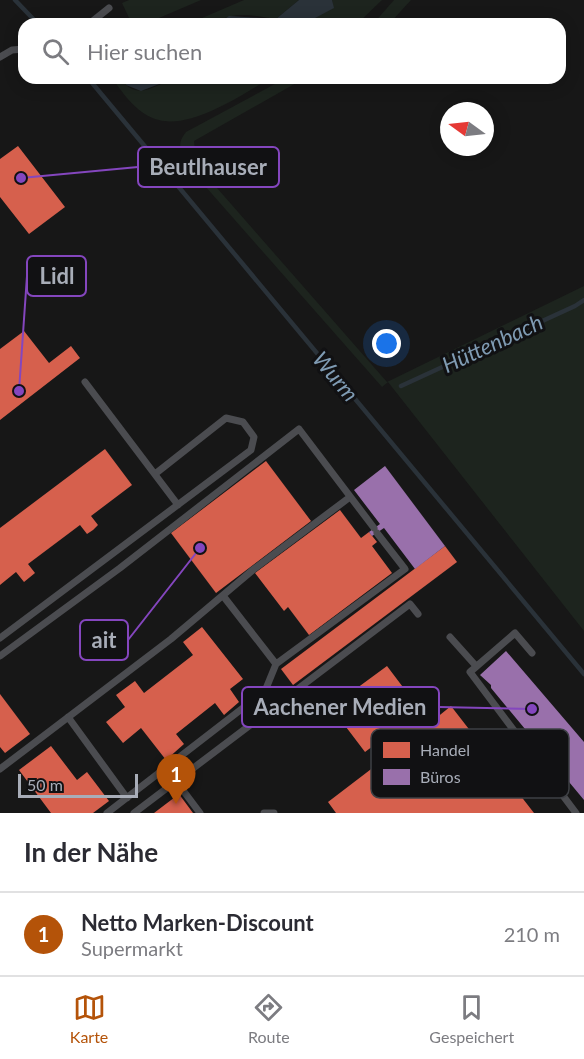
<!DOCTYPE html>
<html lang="de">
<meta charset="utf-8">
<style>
:root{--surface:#fff;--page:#f7f7f7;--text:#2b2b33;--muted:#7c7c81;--line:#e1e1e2;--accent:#b45309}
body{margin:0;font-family:Lato,sans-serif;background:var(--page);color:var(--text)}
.compass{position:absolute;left:440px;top:102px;width:54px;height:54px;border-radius:50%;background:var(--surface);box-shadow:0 3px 15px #0003;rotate:285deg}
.scale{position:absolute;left:18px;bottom:15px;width:120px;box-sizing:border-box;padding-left:6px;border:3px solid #a8adb8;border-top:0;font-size:16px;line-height:21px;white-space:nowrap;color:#a8adb8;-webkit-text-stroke:4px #111113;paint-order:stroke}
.you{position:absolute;left:387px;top:344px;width:21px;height:21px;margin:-15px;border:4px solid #fff;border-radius:50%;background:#1a73e8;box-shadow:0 0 0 9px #1a73e833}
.badge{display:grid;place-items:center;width:39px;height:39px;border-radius:50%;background:var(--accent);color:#fff;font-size:20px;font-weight:700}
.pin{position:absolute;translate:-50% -50px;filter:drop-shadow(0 2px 3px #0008)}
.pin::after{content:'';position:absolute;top:32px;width:21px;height:18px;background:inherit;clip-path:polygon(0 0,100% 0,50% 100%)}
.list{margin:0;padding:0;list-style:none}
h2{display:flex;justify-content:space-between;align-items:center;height:78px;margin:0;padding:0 24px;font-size:26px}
h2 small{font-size:20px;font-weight:400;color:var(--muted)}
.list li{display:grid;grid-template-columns:39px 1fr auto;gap:18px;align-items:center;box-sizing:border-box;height:84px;padding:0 24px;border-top:2px solid var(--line)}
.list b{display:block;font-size:22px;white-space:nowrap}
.list p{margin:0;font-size:20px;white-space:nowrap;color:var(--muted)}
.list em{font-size:20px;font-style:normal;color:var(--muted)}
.icon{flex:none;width:33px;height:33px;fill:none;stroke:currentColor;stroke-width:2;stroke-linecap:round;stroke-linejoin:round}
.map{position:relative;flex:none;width:584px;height:813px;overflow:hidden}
.search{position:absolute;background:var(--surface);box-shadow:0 3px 15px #0003;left:18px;right:18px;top:18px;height:66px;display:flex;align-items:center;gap:15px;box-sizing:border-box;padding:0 21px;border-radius:18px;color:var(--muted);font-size:22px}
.sheet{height:162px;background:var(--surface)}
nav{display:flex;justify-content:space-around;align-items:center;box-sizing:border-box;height:84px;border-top:2px solid var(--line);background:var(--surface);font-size:16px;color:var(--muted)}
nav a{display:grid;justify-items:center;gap:3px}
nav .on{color:var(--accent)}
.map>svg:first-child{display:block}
</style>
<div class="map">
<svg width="584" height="813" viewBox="0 0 584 813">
<rect width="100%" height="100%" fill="#171717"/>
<path fill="#1d241e" d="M 129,0 L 201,0 L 145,24 L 127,24 L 131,22 L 122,3 Z
M 244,0 L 299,0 L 276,19 C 260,17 230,9 217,24 L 188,24 Z
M 332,0 L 382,0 L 357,24 L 304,24 L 333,8 Z
M 394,0 L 411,0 L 389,24 L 373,24 Z
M 112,78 L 127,78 L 126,85 C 141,99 159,83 175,78 C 191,73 249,78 270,78 C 244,94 191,129 159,120 C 138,115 124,95 112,78 Z
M 286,78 L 305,78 L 194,141 L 196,164 L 387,382 L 584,286 L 584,631 L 388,382 L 382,387 L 190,169 C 181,156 175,145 186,132 Z"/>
<path fill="#2a3239" d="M 299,0 L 332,0 L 334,8 L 304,24 L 217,24 L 229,16 L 276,19 Z
M 127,78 L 175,78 L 141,91 L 126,85 Z"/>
<path fill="#d6604d" d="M 18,146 L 65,207 L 29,234 L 0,197 L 0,159 Z
M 24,331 L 49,363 L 71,346 L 80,358 L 0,420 L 0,349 Z
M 105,449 L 132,485 L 91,516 L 98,525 L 93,530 L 87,534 L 80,525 L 28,564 L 35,573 L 24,582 L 16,572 L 0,585 L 0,528 Z
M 266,461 L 311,521 L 216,593 L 171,533 Z
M 340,510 L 361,538 L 369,532 L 377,542 L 372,546 L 392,573 L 309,635 L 288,607 L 284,611 L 255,573 Z
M 445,546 L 457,562 L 293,685 L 281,669 Z
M 202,627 L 243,679 L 230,689 L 239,702 L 224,715 L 215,703 L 176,734 L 184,744 L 166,760 L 141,728 L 123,743 L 106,722 L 125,707 L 116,695 L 135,681 L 144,693 L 193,655 L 183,642 Z
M 387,666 L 430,723 L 451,706 L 534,813 L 336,813 L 328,802 L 383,760 L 377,743 L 365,752 L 343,723 L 355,714 L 338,702 Z
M 0,694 L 30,734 L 5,753 L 0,747 Z
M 51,746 L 77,780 L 87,772 L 109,801 L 93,813 L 51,813 L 19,770 Z
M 179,794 L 193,813 L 154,813 Z"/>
<path fill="#9970ab" d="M 385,466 L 445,546 L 415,569 L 384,528 L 372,536 L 369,532 L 380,524 L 354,490 Z
M 506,651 L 584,742 L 584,800 L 491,688 L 491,685 L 480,675 Z"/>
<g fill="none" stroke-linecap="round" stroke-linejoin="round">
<path stroke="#2a3239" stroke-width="4.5" d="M 15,0 L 38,24
M 88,78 L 584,674
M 401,386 L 575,306 L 584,300"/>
<path stroke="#4b4c50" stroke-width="7" d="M 89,24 L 109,8
M 0,57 L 12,50 L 24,49
M 85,382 L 178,505
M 224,597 L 276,664
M 450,637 L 476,666
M 0,638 L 251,450 L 254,437 L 243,422 L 226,418 L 155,474
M 532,653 L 515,633 L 470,672 L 576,813
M 0,656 L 120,568 L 299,429 L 374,528
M 68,717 L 127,798
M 0,769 L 171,639 L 254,569 L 350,497
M 176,781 L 200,813
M 107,813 L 265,691 L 276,664 L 405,569 L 377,533
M 134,813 L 410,604 L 418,614
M 264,813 L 274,813"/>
</g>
<g text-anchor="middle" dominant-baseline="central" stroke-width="6" stroke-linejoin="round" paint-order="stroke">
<g font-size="22" font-style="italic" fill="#7f9bb3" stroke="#111113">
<text transform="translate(492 343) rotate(-25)">Hüttenbach</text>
<text transform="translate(336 376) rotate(50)">Wurm</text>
</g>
</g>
<rect x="371" y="729" width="198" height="69" rx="9" fill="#111113" stroke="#3e4045" stroke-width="1.5"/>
<rect x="383" y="742" width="27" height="16" fill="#d6604d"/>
<rect x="383" y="769" width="27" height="16" fill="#9970ab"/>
<g font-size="16" fill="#a8adb8">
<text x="420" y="756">Handel</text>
<text x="420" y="783">Büros</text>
</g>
<path fill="none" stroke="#8446be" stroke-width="2" d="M21 178L138 167M19 391L27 276M200 548L128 640M532 709L439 707"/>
<g fill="#8446be" stroke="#111113" stroke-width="2">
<circle cx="21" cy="178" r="6"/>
<circle cx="19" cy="391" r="6"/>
<circle cx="200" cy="548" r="6"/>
<circle cx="532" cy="709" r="6"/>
</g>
<g fill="#111113" stroke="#8446be" stroke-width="2">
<rect x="138" y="147" width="141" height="40" rx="6"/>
<rect x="27" y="256" width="59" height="40" rx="6"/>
<rect x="80" y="620" width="48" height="40" rx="6"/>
<rect x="242" y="687" width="197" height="40" rx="6"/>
</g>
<g font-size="22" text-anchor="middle" font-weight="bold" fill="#a8adb8">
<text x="208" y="175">Beutlhauser</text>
<text x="57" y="284">Lidl</text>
<text x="104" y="648">ait</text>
<text x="340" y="715">Aachener Medien</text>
</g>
</svg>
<svg class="compass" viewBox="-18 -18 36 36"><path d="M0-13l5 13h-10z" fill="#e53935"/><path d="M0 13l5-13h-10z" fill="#7c7c81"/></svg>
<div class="scale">50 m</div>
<div class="you"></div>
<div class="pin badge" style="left:176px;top:804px">1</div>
<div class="search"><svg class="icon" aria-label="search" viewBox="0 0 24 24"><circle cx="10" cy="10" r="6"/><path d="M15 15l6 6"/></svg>Hier suchen</div>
</div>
<section class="sheet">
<h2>In der Nähe<small></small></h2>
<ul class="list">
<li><span class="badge">1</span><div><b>Netto Marken-Discount</b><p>Supermarkt</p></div><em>210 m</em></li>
</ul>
</section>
<nav>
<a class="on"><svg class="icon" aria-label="map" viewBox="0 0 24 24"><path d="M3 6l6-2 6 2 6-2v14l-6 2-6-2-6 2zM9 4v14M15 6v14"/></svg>Karte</a>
<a><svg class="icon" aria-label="directions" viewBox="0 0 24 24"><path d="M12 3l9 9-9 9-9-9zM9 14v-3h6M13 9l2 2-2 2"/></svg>Route</a>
<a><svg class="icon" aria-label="saved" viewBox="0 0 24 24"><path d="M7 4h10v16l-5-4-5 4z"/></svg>Gespeichert</a>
</nav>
